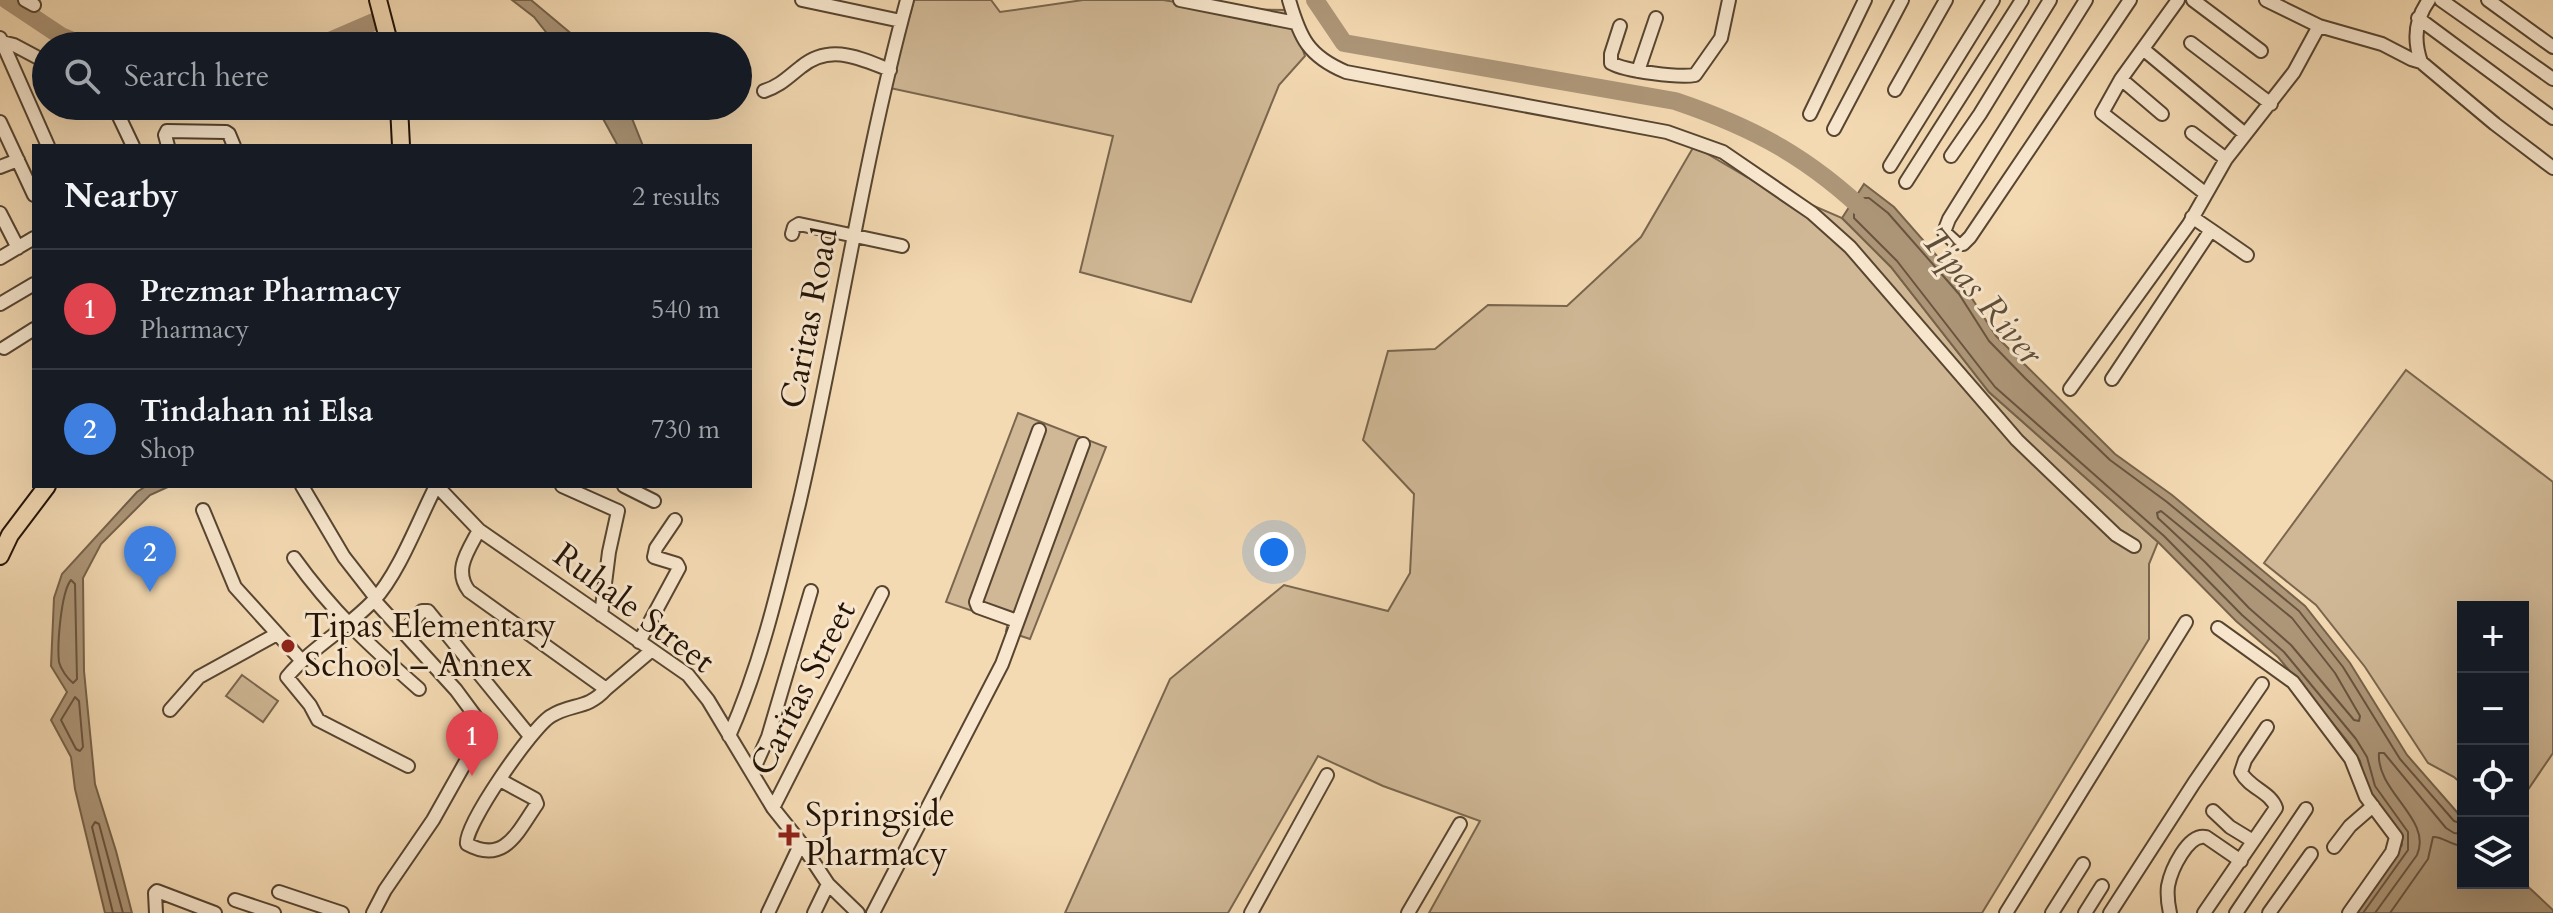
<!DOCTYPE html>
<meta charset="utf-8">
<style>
:root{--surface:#171b24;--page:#242831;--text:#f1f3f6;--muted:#9ea1a6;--line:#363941;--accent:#c59692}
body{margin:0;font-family:Cardo,serif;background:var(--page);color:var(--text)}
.controls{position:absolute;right:24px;bottom:24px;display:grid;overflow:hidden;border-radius:0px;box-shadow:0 8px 32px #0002}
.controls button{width:72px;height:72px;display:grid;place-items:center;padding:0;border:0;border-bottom:2px solid var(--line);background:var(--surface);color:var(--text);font:40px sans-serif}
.you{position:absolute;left:1274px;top:552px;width:28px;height:28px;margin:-20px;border:6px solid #fff;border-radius:50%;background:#1a73e8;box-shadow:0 0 0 12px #1a73e833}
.badge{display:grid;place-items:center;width:52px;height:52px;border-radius:50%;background:var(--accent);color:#fff;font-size:26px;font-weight:700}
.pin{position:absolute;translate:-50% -66px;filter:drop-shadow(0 2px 4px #0008)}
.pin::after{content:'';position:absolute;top:42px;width:28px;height:24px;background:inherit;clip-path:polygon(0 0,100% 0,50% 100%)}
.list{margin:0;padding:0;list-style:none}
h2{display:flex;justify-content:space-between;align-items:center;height:104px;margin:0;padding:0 32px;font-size:34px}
h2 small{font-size:26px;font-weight:400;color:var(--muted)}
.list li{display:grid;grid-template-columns:52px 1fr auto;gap:24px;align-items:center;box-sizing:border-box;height:120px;padding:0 32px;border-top:2px solid var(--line)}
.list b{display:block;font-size:30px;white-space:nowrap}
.list p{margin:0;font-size:26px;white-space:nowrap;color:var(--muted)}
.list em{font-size:26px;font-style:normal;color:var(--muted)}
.icon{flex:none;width:44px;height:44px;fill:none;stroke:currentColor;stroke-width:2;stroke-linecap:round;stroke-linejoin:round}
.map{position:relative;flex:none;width:2553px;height:913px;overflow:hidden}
.search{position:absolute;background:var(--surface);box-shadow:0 8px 32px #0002;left:32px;top:32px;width:720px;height:88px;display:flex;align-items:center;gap:20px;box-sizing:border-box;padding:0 28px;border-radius:44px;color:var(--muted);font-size:30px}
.panel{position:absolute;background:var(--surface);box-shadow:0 8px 32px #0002;left:32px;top:144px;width:720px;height:344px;border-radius:0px}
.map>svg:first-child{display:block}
</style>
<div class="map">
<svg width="2553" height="913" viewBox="0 0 2553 913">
<rect width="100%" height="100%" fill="#f4dab3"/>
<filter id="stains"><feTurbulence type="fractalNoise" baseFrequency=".0025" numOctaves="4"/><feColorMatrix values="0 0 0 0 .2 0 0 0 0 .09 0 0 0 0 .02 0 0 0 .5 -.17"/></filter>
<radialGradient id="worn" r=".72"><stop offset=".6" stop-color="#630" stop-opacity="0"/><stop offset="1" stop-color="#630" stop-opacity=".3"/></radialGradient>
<path fill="#d0b896" stroke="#7a664e" stroke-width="2" d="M 914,0 L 991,0 L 1000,12 L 1083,0 L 1163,0 L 1219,9 L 1288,10 L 1305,56 L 1279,85 L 1191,302 L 1080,272 L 1113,136 L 890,88 Z
M 1694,146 L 1747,177 L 1842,218 L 1891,267 L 1989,392 L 2158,542 L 2149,564 L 2149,639 L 1982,913 L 1429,913 L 1480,821 L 1383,786 L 1318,756 L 1228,913 L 1065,913 L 1170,679 L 1284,585 L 1388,611 L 1410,573 L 1414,494 L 1363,440 L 1388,351 L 1435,349 L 1488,305 L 1567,306 L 1641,237 Z
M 2406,370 L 2553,482 L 2553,753 L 2523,797 L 2523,607 L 2463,607 L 2463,785 L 2454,777 L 2428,763 L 2365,667 L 2316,605 L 2264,563 Z
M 1018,413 L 1106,447 L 1030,639 L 1006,631 L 1008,623 L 946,602 Z
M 242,675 L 278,701 L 263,722 L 226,696 Z"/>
<path fill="#ad9678" stroke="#76624a" stroke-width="2" d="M 512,0 L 531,0 L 586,46 L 557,46 L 534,17 Z
M 596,106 L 627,106 L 643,146 L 618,146 Z
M 1864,184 L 1894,207 L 1966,289 L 1996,336 L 2115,454 L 2172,495 L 2305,606 L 2350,663 L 2407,755 L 2463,819 L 2463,883 L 2523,882 L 2553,910 L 2553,913 L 2353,913 L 2402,845 L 2401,835 L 2367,789 L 2360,761 L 2349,743 L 2278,657 L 2236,621 L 2158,542 L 1989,392 L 1891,267 L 1842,218 Z
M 146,486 L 170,486 L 150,495 L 101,544 L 83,578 L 84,671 L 95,784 L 116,851 L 132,913 L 105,913 L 75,789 L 71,757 L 51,720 L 67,692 L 51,666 L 54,598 L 62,574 L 137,492 Z"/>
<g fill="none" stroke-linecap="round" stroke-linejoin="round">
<path stroke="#68543f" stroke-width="2" d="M 2161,511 L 2292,618 L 2335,673 L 2360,716 L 2359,721 L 2354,720 L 2291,645 L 2249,608 L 2205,562 L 2158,518 L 2157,513 Z
M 71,580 L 75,584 L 77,679 L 73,683 C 68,679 61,670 59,662 C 57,645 61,592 71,580 Z
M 75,697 L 79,701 L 83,747 L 80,751 L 76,749 L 61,720 Z
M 113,913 L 92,827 L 95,822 L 99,824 L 123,913
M 2363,913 L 2408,850 L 2408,832 L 2375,786 L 2367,757 L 2356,739 L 2284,652 L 2242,615 L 2164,536 L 1995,387 L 1897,261 L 1854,218 L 1854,214 L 1864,198 L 1869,198 L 1888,213 L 1959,294 L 1989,341 L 2025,378 L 2110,460 L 2167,502 L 2299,611 L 2343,667 L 2400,759 L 2454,821 L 2463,824
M 2375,913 L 2417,855 C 2433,819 2376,792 2379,753 L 2384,753 L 2446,828 L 2454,833 L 2463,834
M 2390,913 L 2428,859 L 2433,837 C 2442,836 2452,846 2463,846"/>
<path stroke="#ad9678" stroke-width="18" d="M 7,0 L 61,36 L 85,46
M 1315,0 L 1344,43 L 1675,101 C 1755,128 1810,158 1871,217
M 318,46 L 383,18"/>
<defs>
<path id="minor" d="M 25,0 L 34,5
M 802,0 L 901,21
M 1180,0 L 1296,23
M 1289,0 C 1300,38 1308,56 1346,72 L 1667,132 L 1723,152 L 1812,213 L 1850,247 L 2017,440 L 2116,535 L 2134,546
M 2086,0 L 1949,219 L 1944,232 L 1957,244 L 1963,244 L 1970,237 L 2130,0
M 2178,0 L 2121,79 L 2102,113 L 2206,194
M 2193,0 L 2261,51
M 2266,0 L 2319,26 L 2382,44 L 2411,59 L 2421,62
M 2429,0 C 2415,19 2413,39 2421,62 L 2495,124 L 2553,168
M 2441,0 L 2553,79
M 2488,0 L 2553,47
M 2418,18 L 2553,118
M 1620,26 L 1611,54 L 1611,63 C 1625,71 1679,78 1695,75 L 1721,38 L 1729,0
M 0,38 L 2,42 L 14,45 L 46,62
M 2,42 L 48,146
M 2191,43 L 2271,104
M 2143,49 L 2245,134
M 1638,71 L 1656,18
M 2121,79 L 2162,114
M 1895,90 L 1946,0
M 764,91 C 780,86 788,77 801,67 C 830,43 859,58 890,70
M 114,106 L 133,146
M 1810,114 L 1865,0
M 0,122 L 34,195
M 1834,129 L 1902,0
M 2192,133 L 2226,159
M 168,146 L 165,135 L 167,131 L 226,132 L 229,134 L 234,146
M 1951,156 L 1980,114 L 2050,0
M 1890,166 L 1993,0
M 0,167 L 18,160
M 1906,182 L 2022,0
M 0,213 L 18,248
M 2211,230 L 2247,255
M 792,234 L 794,227 L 799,224 L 902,246
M 0,258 L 34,238
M 0,304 L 34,284
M 4,348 L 34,329
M 2112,379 L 2211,230 L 2192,217
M 2070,389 L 2189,224 L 2226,159 L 2294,72 L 2319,26
M 302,486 L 344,557 L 376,598
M 437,486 L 479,530 L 688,675 L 708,700 L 773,808 L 801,843 L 828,884 L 858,913
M 562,486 L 618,511 L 609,552 L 601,615
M 624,486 L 654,501
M 203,510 L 235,587 L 302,661
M 479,530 C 468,551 453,570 469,591 L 606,689 L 652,650
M 294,558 C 332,611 370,646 419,689
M 1017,621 L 978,607 L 976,602 L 1039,430
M 2218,628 L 2293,682 L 2351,759 L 2366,797 L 2396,837 L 2392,852 L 2349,913
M 404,632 L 422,611 L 428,611 L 529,735
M 639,642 L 679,568 L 677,564 L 654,557 L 656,548 L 675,520
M 170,710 L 199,677 L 277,634
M 729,736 C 762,662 780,581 799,504 C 838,337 862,166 907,0
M 408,766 L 318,720 L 310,705 L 287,677 C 312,647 348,628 374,600 C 399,573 419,519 436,486
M 750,770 L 756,764 L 768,737 L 811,591
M 500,780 L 535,799 L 537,804 C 518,831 505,865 467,844 C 463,827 533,726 551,716 C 572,703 587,710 606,689
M 773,808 L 882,593
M 2213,811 L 2230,827 L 2253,841
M 2334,847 L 2350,826 L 2373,806
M 279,892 L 342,913
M 235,900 L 274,913
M 156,913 L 155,893 L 157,891 L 215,913
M 373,913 L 385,890 L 433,820 L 465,763 C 472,753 487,747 490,736 L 456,690 L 374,600
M 768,913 L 801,843
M 814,913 L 828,884
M 873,913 L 1002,664 L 1083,444
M 1251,913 L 1327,775
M 1408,913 L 1460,824
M 2006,913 L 2186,622
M 2052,913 L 2083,864
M 2085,913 L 2102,886
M 2110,913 L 2194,783 L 2262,684
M 2170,913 C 2168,904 2167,895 2168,886 C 2171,870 2188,833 2206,837 L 2241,861
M 2204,913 L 2276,808 C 2271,792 2249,788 2241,772 L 2245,760 L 2267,727
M 2236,913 L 2306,809
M 2269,913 L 2311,854"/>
<path id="major" d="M 378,0 L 390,46
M 399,106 L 401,146
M 0,556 L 10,535 L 47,486"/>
</defs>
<use href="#minor" stroke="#574531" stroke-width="16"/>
<use href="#major" stroke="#231306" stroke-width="20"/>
<use href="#minor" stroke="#f8e7ce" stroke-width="12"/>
<use href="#major" stroke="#f4dab3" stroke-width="16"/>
</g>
<g fill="#8f2418" stroke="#f8e7ce" stroke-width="3">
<circle cx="288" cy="646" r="8"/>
<path d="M785 823h8v8h8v8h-8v8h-8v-8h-8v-8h8z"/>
</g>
<g text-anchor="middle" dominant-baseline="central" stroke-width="6" stroke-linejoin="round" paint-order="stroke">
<g font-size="34" fill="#231306" stroke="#f8e7ce">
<text transform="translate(809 318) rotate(-79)">Caritas Road</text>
<text transform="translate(634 608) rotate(37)">Ruhale Street</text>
<text transform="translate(803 688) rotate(-63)">Caritas Street</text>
</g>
<g font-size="34" fill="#231306" stroke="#f8e7ce" text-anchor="start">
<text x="304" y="626">Tipas Elementary<tspan x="304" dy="39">School – Annex</tspan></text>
<text x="805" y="815">Springside<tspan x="805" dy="39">Pharmacy</tspan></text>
</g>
<g font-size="36" font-style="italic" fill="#614e39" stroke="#f8e7ce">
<text transform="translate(1982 296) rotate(50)">Tipas River</text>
</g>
</g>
<rect width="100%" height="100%" filter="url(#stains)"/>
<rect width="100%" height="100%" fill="url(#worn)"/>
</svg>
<div class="controls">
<button>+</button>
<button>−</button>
<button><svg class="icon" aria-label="locate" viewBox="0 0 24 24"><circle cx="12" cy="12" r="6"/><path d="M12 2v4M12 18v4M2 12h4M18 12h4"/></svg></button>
<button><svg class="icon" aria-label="layers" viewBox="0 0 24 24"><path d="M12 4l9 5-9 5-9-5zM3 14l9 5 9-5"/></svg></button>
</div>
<div class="you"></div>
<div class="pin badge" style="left:472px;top:776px;background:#e0444e">1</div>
<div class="pin badge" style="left:150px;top:592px;background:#3f7fe0">2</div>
<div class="search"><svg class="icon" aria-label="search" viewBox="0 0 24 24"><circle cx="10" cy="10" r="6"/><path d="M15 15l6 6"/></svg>Search here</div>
<section class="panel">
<h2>Nearby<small>2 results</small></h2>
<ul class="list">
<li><span class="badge" style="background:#e0444e">1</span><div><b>Prezmar Pharmacy</b><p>Pharmacy</p></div><em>540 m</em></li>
<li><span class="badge" style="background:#3f7fe0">2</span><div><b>Tindahan ni Elsa</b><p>Shop</p></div><em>730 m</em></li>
</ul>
</section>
</div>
